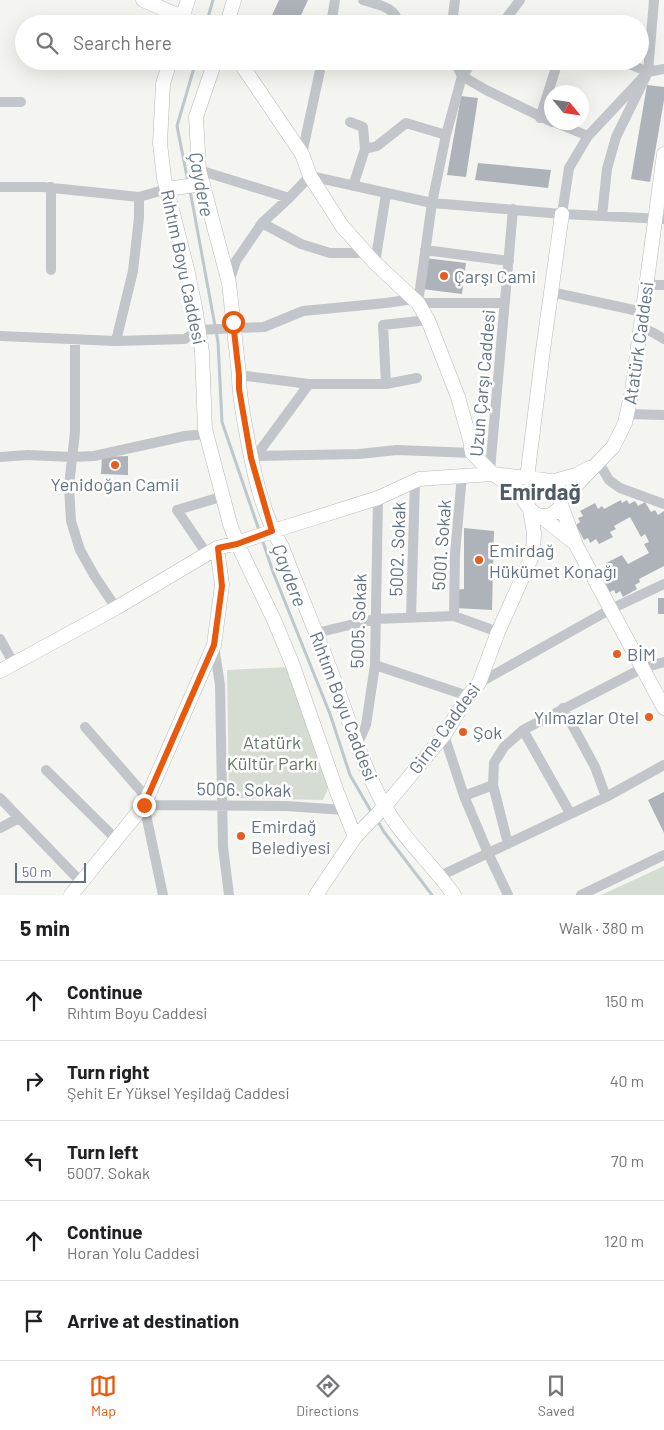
<!DOCTYPE html>
<meta charset="utf-8">
<style>
:root{--surface:#fff;--page:#f6f6f6;--text:#202124;--muted:#757577;--line:#e0e0e0;--accent:#ea580c}
body{margin:0;font-family:Barlow,sans-serif;background:var(--page);color:var(--text)}
.compass{position:absolute;left:544px;top:85px;width:45px;height:45px;border-radius:50%;background:var(--surface);box-shadow:0 5px 20px #0002;rotate:119deg}
.scale{position:absolute;left:15px;bottom:12px;width:71px;box-sizing:border-box;padding-left:5px;border:2px solid #637282;border-top:0;font-size:14px;line-height:18px;white-space:nowrap;color:#637282;-webkit-text-stroke:4px #fff;paint-order:stroke}
.stop{position:absolute;width:15px;height:15px;margin:-11px;border:4px solid #ea580c;border-radius:50%;background:#fff}
.stop.end{background:#ea580c;border-color:#fff;box-shadow:0 1px 5px #0008}
.list{margin:0;padding:0;list-style:none}
h2{display:flex;justify-content:space-between;align-items:center;height:65px;margin:0;padding:0 20px;font-size:21px}
h2 small{font-size:16px;font-weight:400;color:var(--muted)}
.list li{display:grid;grid-template-columns:32px 1fr auto;gap:15px;align-items:center;box-sizing:border-box;height:80px;padding:0 20px;border-top:1px solid var(--line)}
.list b{display:block;font-size:19px;white-space:nowrap}
.list p{margin:0;font-size:16px;white-space:nowrap;color:var(--muted)}
.list em{font-size:16px;font-style:normal;color:var(--muted)}
.icon{flex:none;width:28px;height:28px;fill:none;stroke:currentColor;stroke-width:2;stroke-linecap:round;stroke-linejoin:round}
.map{position:relative;flex:none;width:664px;height:895px;overflow:hidden}
.search{position:absolute;background:var(--surface);box-shadow:0 5px 20px #0002;left:15px;right:15px;top:15px;height:55px;display:flex;align-items:center;gap:12px;box-sizing:border-box;padding:0 18px;border-radius:28px;color:var(--muted);font-size:19px}
.sheet{height:465px;background:var(--surface)}
nav{display:flex;justify-content:space-around;align-items:center;box-sizing:border-box;height:70px;border-top:1px solid var(--line);background:var(--surface);font-size:14px;color:var(--muted)}
nav a{display:grid;justify-items:center;gap:2px}
nav .on{color:var(--accent)}
.map>svg:first-child{display:block}
</style>
<div class="map">
<svg width="664" height="895" viewBox="0 0 664 895">
<rect width="100%" height="100%" fill="#f4f5f0"/>
<path fill="#d5dcd1" d="M 289,667 L 330,784 L 323,800 L 236,798 L 229,789 L 227,670 Z
M 664,866 L 664,895 L 601,895 Z"/>
<g fill="none" stroke-linecap="round" stroke-linejoin="round">
<path stroke="#bdc7cc" stroke-width="3" d="M 206,24 L 213,0
M 188,182 L 177,126 L 196,61
M 190,190 L 218,342 L 222,422 L 260,533
M 262,539 L 273,572 L 330,714 L 350,775 L 372,813
M 377,820 L 384,832 L 432,895"/>
</g>
<path fill="#adb3b9" d="M 279,0 L 308,0 L 297,24 L 268,24 Z
M 647,85 L 664,87 L 664,100 L 650,182 L 631,179 Z
M 461,96 L 478,98 L 466,177 L 447,175 Z
M 478,163 L 551,170 L 548,188 L 475,180 Z
M 425,258 L 466,263 L 462,294 L 422,289 Z
M 128,456 L 128,475 L 101,474 L 102,457 Z
M 621,500 L 622,503 L 627,500 L 629,504 L 635,501 L 638,506 L 645,502 L 651,512 L 655,510 L 658,515 L 664,511 L 664,566 L 639,579 L 640,582 L 635,585 L 637,589 L 623,597 L 620,591 L 616,594 L 614,590 L 610,592 L 602,577 L 606,575 L 604,570 L 608,568 L 606,563 L 622,555 L 628,564 L 649,553 L 644,544 L 649,542 L 645,534 L 641,537 L 630,517 L 614,526 L 616,529 L 610,532 L 613,537 L 599,544 L 596,539 L 590,543 L 588,538 L 584,540 L 576,525 L 580,522 L 578,518 L 583,516 L 580,511 L 595,503 L 598,509 L 602,506 L 604,509 Z
M 464,528 L 494,531 L 492,610 L 455,608 L 455,590 L 464,589 Z
M 658,598 L 664,598 L 664,614 L 658,614 Z
M 664,792 L 664,833 L 648,800 Z"/>
<g fill="none" stroke-linecap="round" stroke-linejoin="round">
<defs>
<path id="secondary" d="M 143,0 L 198,24
M 180,24 L 188,0
M 227,24 L 234,0
M 170,61 L 163,84 L 160,143 L 164,178 L 187,269 L 195,307 L 202,352 L 205,429 L 230,524 L 237,543 L 274,620 L 292,663 L 337,792 L 355,837
M 215,61 L 196,117 L 199,170 L 229,283 L 239,375 C 239,392 242,409 245,425 C 252,466 261,511 282,547 C 299,592 318,636 335,682 C 350,723 363,767 384,805 C 403,839 432,864 454,895
M 239,61 L 302,154 L 310,176 L 342,226 L 375,263 L 418,303 L 428,320 L 458,397 L 470,440 L 472,453 L 493,474 L 517,490 L 527,505
M 167,189 L 203,184
M 527,478 L 543,350 L 562,214
M526 498a18 18 0 1 1 36 0a18 18 0 1 1-36 0Z
M 551,482 L 576,475 L 589,468
M 562,500 L 613,447 L 625,423 L 632,391 L 664,154
M 561,505 L 576,545 L 664,708
M 542,517 L 572,541
M 0,671 L 116,608 L 217,548 L 237,543 L 273,531 L 378,498 L 419,479 L 493,474 L 545,480
M 71,895 L 144,805 L 214,645 L 222,585 L 217,548
M 316,895 L 355,837 L 385,806 L 444,735 L 468,696 L 479,683 L 498,632 L 533,554 L 534,533 L 530,510"/>
</defs>
<use href="#secondary" stroke="#b4b9be" stroke-width="15"/>
<path stroke="#c2c5c9" stroke-width="10" d="M 363,0 C 381,6 392,5 400,24
M 331,24 L 335,0
M 452,24 L 455,0
M 502,24 L 520,0
M 454,61 L 462,76 L 486,90 L 552,122
M 473,61 L 462,76 L 446,135 L 432,203 L 418,303 L 505,303
M 622,61 L 648,72
M 0,102 L 21,102
M 540,118 L 558,61
M 350,122 L 363,127 L 365,149
M 554,122 L 588,136
M 302,154 L 322,61
M 199,170 L 289,198
M 353,186 L 365,149 L 377,146 L 406,123 L 446,135
M 0,187 L 43,187 L 139,197 L 167,189
M 51,187 L 51,270
M 562,214 L 569,168 L 588,136 L 648,72 L 664,69
M 602,216 L 607,169 L 616,137 L 648,72 L 654,0
M 262,223 L 301,244 L 330,253 L 366,253
M 425,250 L 509,261
M 375,263 L 386,194
M 229,282 L 236,261 L 262,223 L 289,198 L 310,176 L 432,203 L 562,214 L 664,219
M 647,285 L 664,285
M 551,292 L 643,312
M 640,327 L 654,333 L 664,339
M 0,336 L 116,341 L 185,339 L 198,330 L 264,327 L 303,311 L 386,303 L 413,299
M 75,340 L 75,432 L 69,486 L 71,521 L 80,550 L 94,575 L 116,608
M 116,341 L 133,271 L 139,218 L 139,197
M 239,375 L 309,384 L 386,384 L 417,378
M 386,384 L 383,325 L 428,320
M 627,414 L 664,415
M 256,456 L 309,384
M 0,457 L 28,455 L 72,457 L 94,456 L 185,436 L 207,434
M 251,458 L 256,456 L 359,454 L 397,450 L 472,453
M 599,463 L 609,480 L 620,488 L 664,504
M 490,470 L 513,209
M 207,554 L 177,510 L 224,496
M 454,616 L 455,554 L 462,475
M 411,617 L 415,481
M 316,633 L 375,619 L 454,616 L 498,632
M 0,639 L 14,664
M 214,646 L 220,685 L 223,847 L 229,895
M 375,665 L 468,696
M 479,683 L 611,609 L 664,584
M 563,708 L 595,767 L 606,797
M 85,727 L 147,798
M 523,730 L 570,813
M 444,735 L 464,796 L 488,853 L 508,895
M 358,743 L 366,725 L 375,665 L 378,498
M 46,770 L 116,839
M 464,796 L 493,785
M 0,798 L 82,883
M 0,828 L 19,818
M 508,844 L 493,785 L 494,763 L 504,747 L 523,730 L 643,668 L 664,662
M 440,876 L 606,797 L 664,765
M 163,895 L 144,805 L 286,806 L 344,810
M 581,895 L 664,855"/>
<use href="#secondary" stroke="#fff" stroke-width="14"/>
</g>
<g fill="none" stroke-linecap="round" stroke-linejoin="round">
<path stroke="#ea580c" stroke-width="6" d="M 144,805 L 214,645 L 222,586 L 218,548 L 237,544 L 272,531 L 251,458 L 239,389 L 239,375 L 233,322"/>
</g>
<g fill="#e75d1e" stroke="#fff" stroke-width="2">
<circle cx="444" cy="276" r="5"/>
<circle cx="115" cy="465" r="5"/>
<circle cx="479" cy="560" r="5"/>
<circle cx="617" cy="654" r="5"/>
<circle cx="649" cy="717" r="5"/>
<circle cx="463" cy="732" r="5"/>
<circle cx="241" cy="836" r="5"/>
</g>
<g text-anchor="middle" dominant-baseline="central" stroke-width="5" stroke-linejoin="round" paint-order="stroke">
<g font-size="18" fill="#637282" stroke="#fff">
<text transform="translate(184 267) rotate(78)">Rıhtım Boyu Caddesi</text>
<text transform="translate(638 343) rotate(-82)">Atatürk Caddesi</text>
<text transform="translate(482 383) rotate(-85)">Uzun Çarşı Caddesi</text>
<text transform="translate(441 545) rotate(-86)">5001. Sokak</text>
<text transform="translate(397 549) rotate(-88)">5002. Sokak</text>
<text transform="translate(358 621) rotate(-88)">5005. Sokak</text>
<text transform="translate(344 706) rotate(69)">Rıhtım Boyu Caddesi</text>
<text transform="translate(444 728) rotate(-54)">Girne Caddesi</text>
<text transform="translate(244 789) rotate(1)">5006. Sokak</text>
</g>
<g font-size="18" fill="#637282" stroke="#fff" text-anchor="start">
<text x="454" y="276">Çarşı Cami</text>
<text x="115" y="484" text-anchor="middle">Yenidoğan Camii</text>
<text x="489" y="550">Emirdağ<tspan x="489" dy="21">Hükümet Konağı</tspan></text>
<text x="627" y="654">BİM</text>
<text x="639" y="717" text-anchor="end">Yılmazlar Otel</text>
<text x="473" y="732">Şok</text>
<text x="251" y="826">Emirdağ<tspan x="251" dy="21">Belediyesi</tspan></text>
</g>
<g font-size="18" fill="#657962" stroke="#fff">
<text x="272" y="742">Atatürk<tspan x="272" dy="21">Kültür Parkı</tspan></text>
</g>
<g font-size="19" font-style="italic" fill="#637a86" stroke="#fff">
<text transform="translate(202 184) rotate(79)">Çaydere</text>
<text transform="translate(290 575) rotate(69)">Çaydere</text>
</g>
<g font-size="22" font-weight="bold" fill="#515c67" stroke="#fff">
<text x="540" y="491">Emirdağ</text>
</g>
</g>
</svg>
<svg class="compass" viewBox="-18 -18 36 36"><path d="M0-13l5 13h-10z" fill="#e53935"/><path d="M0 13l5-13h-10z" fill="#757577"/></svg>
<div class="scale">50 m</div>
<div class="stop" style="left:233px;top:322px"></div>
<div class="stop end" style="left:144px;top:805px"></div>
<div class="search"><svg class="icon" aria-label="search" viewBox="0 0 24 24"><circle cx="10" cy="10" r="6"/><path d="M15 15l6 6"/></svg>Search here</div>
</div>
<section class="sheet">
<h2>5 min<small>Walk · 380 m</small></h2>
<ul class="list">
<li><svg class="icon" aria-label="ahead" viewBox="0 0 24 24"><path d="M12 20V5M6 11l6-6 6 6"/></svg><div><b>Continue</b><p>Rıhtım Boyu Caddesi</p></div><em>150 m</em></li>
<li><svg class="icon" aria-label="right" viewBox="0 0 24 24"><path d="M7 20v-9h11M14 6l5 5-5 5"/></svg><div><b>Turn right</b><p>Şehit Er Yüksel Yeşildağ Caddesi</p></div><em>40 m</em></li>
<li><svg class="icon" aria-label="left" viewBox="0 0 24 24"><path d="M17 20v-9H6M10 6l-5 5 5 5"/></svg><div><b>Turn left</b><p>5007. Sokak</p></div><em>70 m</em></li>
<li><svg class="icon" aria-label="ahead" viewBox="0 0 24 24"><path d="M12 20V5M6 11l6-6 6 6"/></svg><div><b>Continue</b><p>Horan Yolu Caddesi</p></div><em>120 m</em></li>
<li><svg class="icon" aria-label="arrive" viewBox="0 0 24 24"><path d="M6 21V4h12l-3 4 3 4H6"/></svg><div><b>Arrive at destination</b></div></li>
</ul>
</section>
<nav>
<a class="on"><svg class="icon" aria-label="map" viewBox="0 0 24 24"><path d="M3 6l6-2 6 2 6-2v14l-6 2-6-2-6 2zM9 4v14M15 6v14"/></svg>Map</a>
<a><svg class="icon" aria-label="directions" viewBox="0 0 24 24"><path d="M12 3l9 9-9 9-9-9zM9 14v-3h6M13 9l2 2-2 2"/></svg>Directions</a>
<a><svg class="icon" aria-label="saved" viewBox="0 0 24 24"><path d="M7 4h10v16l-5-4-5 4z"/></svg>Saved</a>
</nav>
